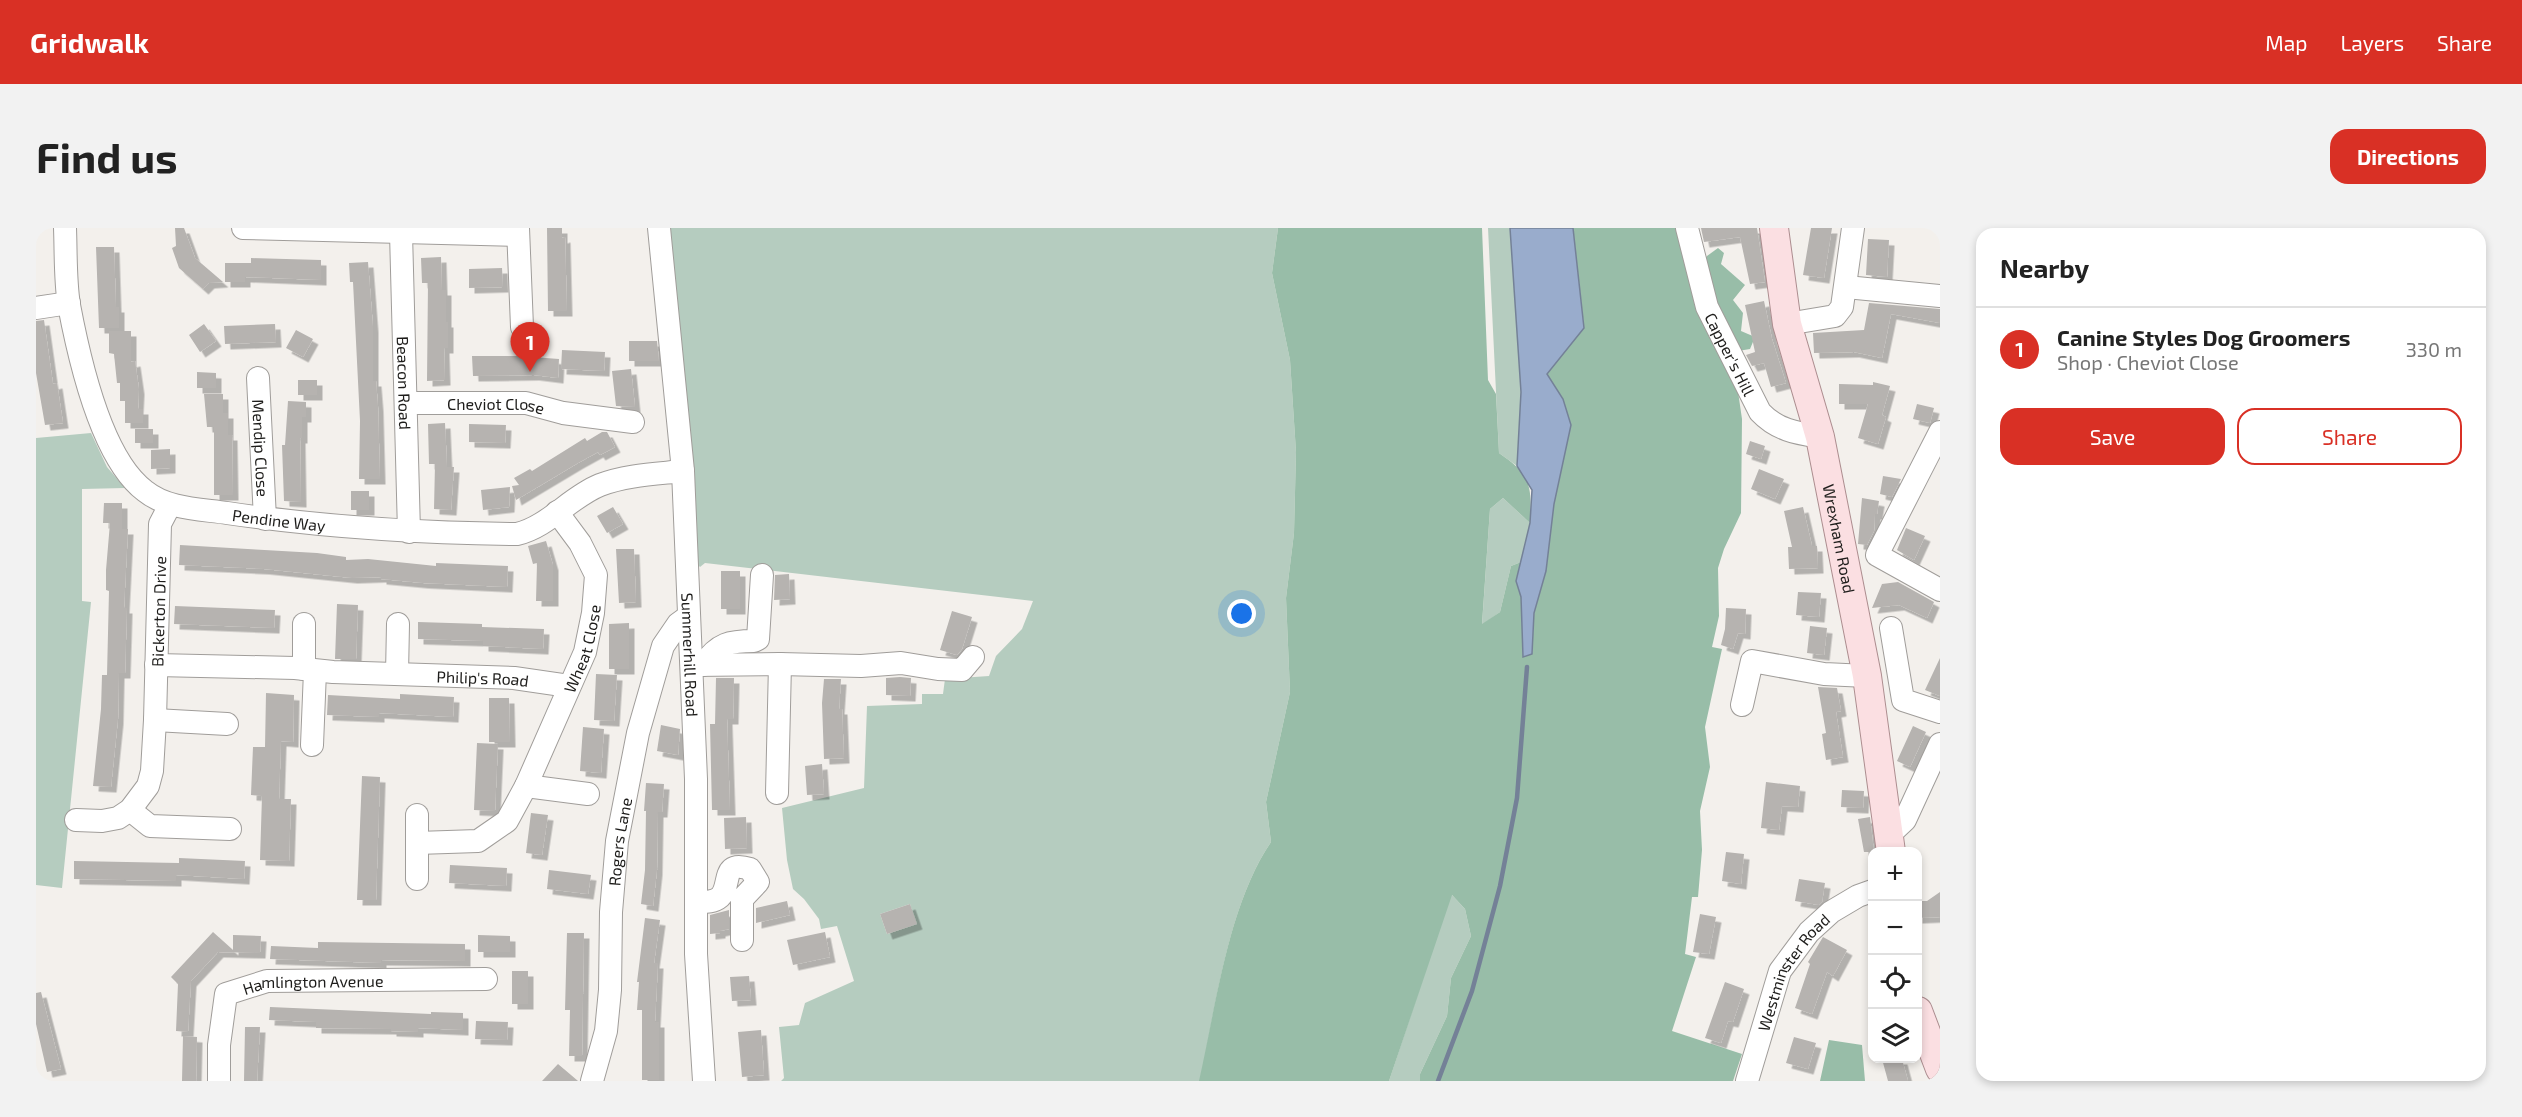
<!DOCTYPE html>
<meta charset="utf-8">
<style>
:root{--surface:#fff;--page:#f2f2f2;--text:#222;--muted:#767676;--line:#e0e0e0;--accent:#d93025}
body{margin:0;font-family:"Exo 2",sans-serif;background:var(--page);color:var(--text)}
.controls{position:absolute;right:18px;bottom:18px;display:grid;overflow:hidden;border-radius:12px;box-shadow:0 3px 9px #0003}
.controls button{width:54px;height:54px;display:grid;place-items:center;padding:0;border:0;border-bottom:2px solid var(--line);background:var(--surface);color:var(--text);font:30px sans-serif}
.you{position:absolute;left:1206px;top:386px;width:21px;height:21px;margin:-15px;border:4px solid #fff;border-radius:50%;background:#1a73e8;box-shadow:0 0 0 9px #1a73e833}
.badge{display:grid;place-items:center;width:39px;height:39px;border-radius:50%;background:var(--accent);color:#fff;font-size:20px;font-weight:700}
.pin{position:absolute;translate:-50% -50px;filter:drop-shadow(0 2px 3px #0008)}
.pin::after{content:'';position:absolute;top:32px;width:21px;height:18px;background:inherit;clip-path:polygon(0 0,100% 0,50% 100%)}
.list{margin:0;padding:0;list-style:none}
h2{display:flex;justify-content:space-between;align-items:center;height:78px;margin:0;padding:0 24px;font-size:26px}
h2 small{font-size:20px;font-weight:400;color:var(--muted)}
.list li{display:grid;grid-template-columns:39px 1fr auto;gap:18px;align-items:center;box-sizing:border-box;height:84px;padding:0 24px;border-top:2px solid var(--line)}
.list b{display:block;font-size:22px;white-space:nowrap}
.list p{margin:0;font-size:20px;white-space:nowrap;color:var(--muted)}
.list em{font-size:20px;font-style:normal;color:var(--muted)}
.actions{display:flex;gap:12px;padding:18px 24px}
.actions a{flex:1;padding:14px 0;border:2px solid var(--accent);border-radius:18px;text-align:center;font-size:21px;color:var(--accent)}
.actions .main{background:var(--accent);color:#fff}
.icon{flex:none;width:33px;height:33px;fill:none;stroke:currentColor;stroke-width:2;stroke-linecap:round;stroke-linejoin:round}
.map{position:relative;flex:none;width:1904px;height:853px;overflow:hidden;border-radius:18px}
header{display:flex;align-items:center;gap:36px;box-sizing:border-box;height:84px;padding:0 30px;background:var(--accent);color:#fff}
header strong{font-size:28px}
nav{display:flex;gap:33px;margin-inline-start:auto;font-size:21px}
.intro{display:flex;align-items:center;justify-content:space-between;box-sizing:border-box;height:144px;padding:0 36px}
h1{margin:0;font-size:42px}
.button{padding:15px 27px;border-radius:18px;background:var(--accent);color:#fff;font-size:21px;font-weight:700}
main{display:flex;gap:36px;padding:0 36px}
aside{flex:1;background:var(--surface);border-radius:18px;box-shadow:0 3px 9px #0003}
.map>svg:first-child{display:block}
</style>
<header>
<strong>Gridwalk</strong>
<nav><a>Map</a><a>Layers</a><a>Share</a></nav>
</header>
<div class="intro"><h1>Find us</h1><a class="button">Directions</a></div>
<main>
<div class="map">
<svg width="1904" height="853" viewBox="0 0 1904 853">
<defs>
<filter id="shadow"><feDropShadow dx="5.5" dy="5.5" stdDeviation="0" flood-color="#0004"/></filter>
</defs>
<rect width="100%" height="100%" fill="#f3f0ec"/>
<path fill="#b5ccbf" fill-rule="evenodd" d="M 630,0 L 1242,0 L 1236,45 L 1254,132 L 1260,224 L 1258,305 L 1250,370 L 1254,464 L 1230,574 L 1235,614 C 1192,677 1180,778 1164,853 L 745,853 L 748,850 L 743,799 L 763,797 L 769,775 L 818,753 L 801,698 L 785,701 L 783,691 L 768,671 L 757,661 L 751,632 L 746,580 L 828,560 L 831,478 L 886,476 L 886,466 L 907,466 L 909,451 L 953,448 L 960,428 L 986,401 L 997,373 L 669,335 L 664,339 L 656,331 ZM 874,676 L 880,696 L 851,706 L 844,686 Z
M 1452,0 L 1474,0 L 1485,164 L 1481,238 L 1463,225 Z
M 55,205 L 71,239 L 89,260 L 46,261 L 46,373 L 55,374 L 26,660 L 0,657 L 0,210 Z
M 1467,270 L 1494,295 L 1485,334 L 1475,338 L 1464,384 L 1446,397 L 1454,281 Z
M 1415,666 L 1429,681 L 1435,708 L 1415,750 L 1411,788 L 1384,846 L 1384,853 L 1353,853 Z"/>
<path fill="#98bda8" d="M 1242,0 L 1446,0 L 1452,152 L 1460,166 L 1463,225 C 1495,247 1496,257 1494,295 L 1467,270 L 1454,281 L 1446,396 L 1464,384 L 1475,338 L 1485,334 L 1480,353 L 1485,369 L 1487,428 L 1496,426 L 1498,385 L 1510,343 L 1527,171 L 1511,146 L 1548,99 L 1537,0 L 1651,0 L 1659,45 L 1671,28 L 1682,20 L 1688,25 L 1685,36 L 1709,57 L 1697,72 L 1707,85 L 1705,103 L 1719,109 L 1714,121 L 1702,123 L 1699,143 L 1706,191 L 1705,285 L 1688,321 L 1682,340 L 1683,388 L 1676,419 L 1686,421 L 1669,499 L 1674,539 L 1664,583 L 1666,622 L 1662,669 L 1656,669 L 1649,726 L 1660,729 L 1636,803 L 1706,826 L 1697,853 L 1384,853 L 1384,846 L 1411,788 L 1415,750 L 1435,708 L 1429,681 L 1416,667 L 1353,853 L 1163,853 C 1180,778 1192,677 1235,614 L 1230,574 L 1254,464 L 1250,370 L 1258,305 L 1260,224 L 1254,132 L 1236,45 Z
M 1793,812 L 1826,817 L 1829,853 L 1784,853 Z"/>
<path fill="#99accc" stroke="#748197" stroke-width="1.5" d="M 1474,0 L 1537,0 L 1548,100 L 1511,146 L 1527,171 L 1535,197 L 1518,276 L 1510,343 L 1498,385 L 1496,426 L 1487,429 L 1485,369 L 1480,353 L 1494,295 L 1496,262 L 1481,238 L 1485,164 Z"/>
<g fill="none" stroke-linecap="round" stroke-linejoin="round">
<path stroke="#748197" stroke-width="4.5" d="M 1402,853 L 1436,763 L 1464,658 L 1481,570 L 1491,439"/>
</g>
<path fill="#b6b3b0" filter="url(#shadow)" d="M 139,0 L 148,0 L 159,30 L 187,54 L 173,55 L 167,61 L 143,40 L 136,20 L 140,18 Z
M 511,0 L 526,0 L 526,10 L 529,9 L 531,83 L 512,83 Z
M 1665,0 L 1721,0 L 1729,54 L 1714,56 L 1704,9 L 1668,14 Z
M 1775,0 L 1796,0 L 1788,50 L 1767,47 Z
M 1832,11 L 1853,12 L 1851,49 L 1830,47 Z
M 60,19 L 78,19 L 80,79 L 83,79 L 83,100 L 63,100 Z
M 405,29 L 406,62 L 410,62 L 410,94 L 412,94 L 412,120 L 408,120 L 409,152 L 391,153 L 392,55 L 386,55 L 385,30 Z
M 215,30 L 285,32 L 285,52 L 209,49 L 209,54 L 189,54 L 189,35 L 215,35 Z
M 332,34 L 337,99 L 337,153 L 340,153 L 342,178 L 344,251 L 323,251 L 324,193 L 317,54 L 314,54 L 313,35 Z
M 466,40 L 467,59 L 433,60 L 433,41 Z
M 1728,73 L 1736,111 L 1750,155 L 1735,159 L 1728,135 L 1716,138 L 1710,127 L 1719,124 L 1709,77 Z
M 1833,75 L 1904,81 L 1904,95 L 1855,86 L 1846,130 L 1818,124 L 1778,125 L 1777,105 L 1828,102 Z
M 8,92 L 17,156 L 21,155 L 27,195 L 9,197 L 0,145 L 0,93 Z
M 168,96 L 180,113 L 164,124 L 153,107 Z
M 239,96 L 240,114 L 189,116 L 188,98 Z
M 260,102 L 277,111 L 267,129 L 250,120 Z
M 73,103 L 95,103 L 95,134 L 99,133 L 103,161 L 102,181 L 107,181 L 107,195 L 89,195 L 89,173 L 84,173 L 84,155 L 81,155 L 78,126 L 73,125 Z
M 593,113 L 621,113 L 623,133 L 593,133 Z
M 526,122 L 569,124 L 568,143 L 525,141 Z
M 436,128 L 483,128 L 523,131 L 522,150 L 498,147 L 437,148 Z
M 595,141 L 599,179 L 580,178 L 576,143 Z
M 161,144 L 180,145 L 180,160 L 161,160 Z
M 262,152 L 281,152 L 281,167 L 262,167 Z
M 1837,154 L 1854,158 L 1846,187 L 1850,189 L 1842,216 L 1822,210 L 1832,176 L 1803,176 L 1803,156 L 1837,157 Z
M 168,166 L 187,166 L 187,185 L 192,185 L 192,207 L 196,207 L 197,267 L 178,267 L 178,199 L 171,199 Z
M 252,173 L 270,174 L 270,189 L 266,189 L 266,210 L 264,210 L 265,274 L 248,273 L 246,217 L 249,217 Z
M 1881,176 L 1898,180 L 1894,195 L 1877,191 Z
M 409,195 L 411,239 L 418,239 L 415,282 L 398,281 L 399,236 L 393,236 L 392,196 Z
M 433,196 L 470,197 L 469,215 L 433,214 Z
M 99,201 L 117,201 L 117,215 L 99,215 Z
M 566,204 L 571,204 L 579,219 L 564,227 L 562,224 L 542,235 L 480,272 L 476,258 L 483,257 L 478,250 L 494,241 L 496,243 L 549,210 L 551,213 Z
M 1714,213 L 1729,218 L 1725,231 L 1710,226 Z
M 134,221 L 134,240 L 115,241 L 115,222 Z
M 1723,241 L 1748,251 L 1739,271 L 1715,261 Z
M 1847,248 L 1865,251 L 1856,269 L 1844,266 Z
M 474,259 L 473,279 L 447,282 L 445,262 Z
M 315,263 L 333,263 L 333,282 L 315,282 Z
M 1826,270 L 1843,273 L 1841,286 L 1839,286 L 1838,303 L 1831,317 L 1822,316 Z
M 68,275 L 86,275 L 86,301 L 92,301 L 88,380 L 91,380 L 89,445 L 83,445 L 82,491 L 75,559 L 57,558 L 65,481 L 66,447 L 71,447 L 73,363 L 70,362 L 70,342 L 74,295 L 67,295 Z
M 577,279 L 587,296 L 571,305 L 561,288 Z
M 1767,279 L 1776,318 L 1781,318 L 1782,340 L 1753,341 L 1752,319 L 1756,319 L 1748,283 Z
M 1870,300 L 1889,308 L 1878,332 L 1861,322 Z
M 510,313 L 517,337 L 517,373 L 500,373 L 501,335 L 497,336 L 492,318 Z
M 144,317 L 281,325 L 310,329 L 310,332 L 332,331 L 400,338 L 400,335 L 472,338 L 471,359 L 387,355 L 345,351 L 345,349 L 316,350 L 228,341 L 143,337 Z
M 580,321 L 598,321 L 600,374 L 583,375 Z
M 685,343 L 704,343 L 704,381 L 685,381 Z
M 753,346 L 754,371 L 738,372 L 739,347 Z
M 1862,354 L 1898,374 L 1891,390 L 1863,377 L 1836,380 L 1846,356 Z
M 1762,364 L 1785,365 L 1783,389 L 1760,387 Z
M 301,376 L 322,377 L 320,431 L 299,431 Z
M 139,378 L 239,382 L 238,400 L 138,396 Z
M 1690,380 L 1710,381 L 1709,406 L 1702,405 L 1697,421 L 1685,417 L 1689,401 Z
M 916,383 L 936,389 L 926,421 L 921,427 L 904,422 Z
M 382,394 L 446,396 L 446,399 L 508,401 L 507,421 L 447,418 L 447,413 L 382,411 Z
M 593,395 L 593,441 L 573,441 L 573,396 Z
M 1774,398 L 1791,400 L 1788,427 L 1771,425 Z
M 1904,430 L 1904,468 L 1889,462 Z
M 560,446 L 581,447 L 578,493 L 558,492 Z
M 864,449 L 875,450 L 874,468 L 850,467 L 850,450 Z
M 680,450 L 698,450 L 697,491 L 691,491 L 694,582 L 676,582 L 674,496 L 679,496 Z
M 788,451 L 805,451 L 803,481 L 806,481 L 808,530 L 788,531 L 786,475 Z
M 1782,459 L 1801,460 L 1805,483 L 1800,484 L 1807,529 L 1790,532 L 1786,506 L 1790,505 Z
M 230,465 L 258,467 L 257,514 L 245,513 L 243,571 L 255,571 L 253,633 L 224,632 L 226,568 L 215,567 L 217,519 L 229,519 Z
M 364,466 L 418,469 L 417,489 L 343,485 L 343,489 L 291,487 L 292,467 L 364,471 Z
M 453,470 L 473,470 L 474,514 L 453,514 Z
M 625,497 L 644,501 L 642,527 L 621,523 Z
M 1877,498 L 1890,504 L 1874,539 L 1861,533 Z
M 547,499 L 568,501 L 565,545 L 544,543 Z
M 441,515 L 462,516 L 459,583 L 438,582 Z
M 786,536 L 788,566 L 771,567 L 769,538 Z
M 326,548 L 344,549 L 340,672 L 321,672 Z
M 1730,554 L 1764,558 L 1762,579 L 1746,578 L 1743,602 L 1725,600 Z
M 610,555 L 628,556 L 626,584 L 622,584 L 621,642 L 617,678 L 605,676 L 609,642 L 610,583 L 608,583 Z
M 1806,562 L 1828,563 L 1827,580 L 1805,579 Z
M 495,585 L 512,587 L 506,627 L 490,625 Z
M 710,589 L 711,620 L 689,621 L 688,590 Z
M 1834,589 L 1838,624 L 1828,624 L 1822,591 Z
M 1690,624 L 1708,626 L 1705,656 L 1686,653 Z
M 143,630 L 209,633 L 208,651 L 140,647 L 140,653 L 38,651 L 38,633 L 143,635 Z
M 414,637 L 471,640 L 470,658 L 413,655 Z
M 513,642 L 555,647 L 552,666 L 511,661 Z
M 1763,651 L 1789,655 L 1786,674 L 1783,677 L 1759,673 Z
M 1904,664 L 1904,689 L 1881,690 L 1881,673 L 1891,673 Z
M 751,673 L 754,687 L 720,695 L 720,680 Z
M 874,676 L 881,696 L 851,706 L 844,686 Z
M 693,682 L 693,701 L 684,703 L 684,705 L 674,706 L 674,687 Z
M 1664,686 L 1680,689 L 1673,726 L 1657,724 Z
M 609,690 L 624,692 L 618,735 L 622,735 L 619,794 L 623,794 L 623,852 L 606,852 L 606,782 L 601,782 L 603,754 L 601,754 Z
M 177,704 L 197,722 L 197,707 L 225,708 L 224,725 L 182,724 L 155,753 L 152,804 L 140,803 L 142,756 L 135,749 Z
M 789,704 L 794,729 L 757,737 L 751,712 Z
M 531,705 L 548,705 L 546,828 L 533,828 L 534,782 L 529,782 Z
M 442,707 L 474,708 L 474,724 L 442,724 Z
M 1787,709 L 1811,722 L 1797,748 L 1791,744 L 1776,786 L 1759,780 L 1774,736 L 1772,734 Z
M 282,714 L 429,716 L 429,733 L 345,732 L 345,735 L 234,731 L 235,718 L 282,720 Z
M 476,743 L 492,743 L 492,776 L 476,776 Z
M 713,748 L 715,772 L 696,773 L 694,749 Z
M 1689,754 L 1708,761 L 1697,794 L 1692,793 L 1685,815 L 1669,810 Z
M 5,764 L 25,841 L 11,844 L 0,796 L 0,765 Z
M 234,779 L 395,786 L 395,784 L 427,785 L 427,802 L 382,800 L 382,804 L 355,803 L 355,801 L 280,800 L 280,794 L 233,792 Z
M 440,793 L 472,794 L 471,812 L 439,811 Z
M 209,799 L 224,799 L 221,853 L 208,853 Z
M 725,802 L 728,847 L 706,849 L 702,804 Z
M 147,808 L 161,809 L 160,853 L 146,853 Z
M 1758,809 L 1780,815 L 1772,841 L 1750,835 Z
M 1846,831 L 1866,831 L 1872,853 L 1852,853 Z
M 522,836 L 542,853 L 506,853 Z"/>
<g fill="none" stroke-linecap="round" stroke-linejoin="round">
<defs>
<g id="minor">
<path id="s1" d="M 29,0 C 30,25 29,52 33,77 C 43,130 65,230 109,263 C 131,281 164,281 191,285 C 287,299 383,305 481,306 C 512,299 534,269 564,257 C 590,247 620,246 647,243"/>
<path d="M 207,0 L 482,7"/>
<path d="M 482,0 L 486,99"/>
<path id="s2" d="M 623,0 L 647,243 L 660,551 L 660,726 L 668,853"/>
<path id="s3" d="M 1651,0 L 1671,79 L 1724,184 C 1741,202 1760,205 1784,209"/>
<path id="s4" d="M 365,5 L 373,304"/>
<path d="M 1810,59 L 1904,68"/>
<path d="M 0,80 L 33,75"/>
<path d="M 1751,96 L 1799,88 L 1806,79 L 1817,0"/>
<path id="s5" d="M 222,150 L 229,291"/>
<path id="s6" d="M 370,175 L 490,175 L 527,185 L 597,194"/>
<path d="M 1904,204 L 1841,327 L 1904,362"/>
<path d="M 268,396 L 268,441"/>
<path d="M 1855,400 L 1867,472 L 1904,484"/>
<path d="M 744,436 L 825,438 L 865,435 L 902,441 L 926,442 L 937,429"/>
<path id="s7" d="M 120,437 L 259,440 L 297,444 L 478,450 L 533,458"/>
<path d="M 656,437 L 744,436 L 741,565"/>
<path d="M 667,437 C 682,415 694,413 718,413 L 722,411 L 726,347"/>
<path d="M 361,446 L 362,396"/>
<path d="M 1706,477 L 1716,433 L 1788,446 L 1831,448"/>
<path d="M 119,492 L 191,496"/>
<path d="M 276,517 L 279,443"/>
<path d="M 490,558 L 552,566"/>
<path d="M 94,582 L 114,598 L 194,601"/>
<path id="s8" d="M 40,592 L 66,593 L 82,590 L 94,582 L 112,558 L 116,543 L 119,492 L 124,296 L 134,277"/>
<path d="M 1853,607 L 1869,592 L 1904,516"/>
<path id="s9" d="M 381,615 L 442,613 L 471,593 L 490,558 L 549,424 L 557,385 L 560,347 L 544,315 L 521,284"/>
<path d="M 381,651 L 381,587"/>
<path d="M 660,674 C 668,674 677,675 684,669 C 696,658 684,631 714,641 L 722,654 L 706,671 L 706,712"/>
<path id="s10" d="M 183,853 L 183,817 L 190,766 L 231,753 L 450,751"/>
<path id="s11" d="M 556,853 L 570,803 L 574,762 L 575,684 L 581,613 L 602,505 L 627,418 L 642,396 L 653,388"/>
<path id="s12" d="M 1711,853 L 1744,743 L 1773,704 L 1795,684 L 1822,668 L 1836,663"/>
</g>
<g id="major">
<path id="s13" d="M 1738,0 L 1751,96 L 1784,209 L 1831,448 L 1855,624"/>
<path d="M 1882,783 L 1904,841"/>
</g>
</defs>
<use href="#minor" stroke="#a09d9a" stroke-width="24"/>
<use href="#major" stroke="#ac8d8f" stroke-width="30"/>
<use href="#minor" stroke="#fff" stroke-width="22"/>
<use href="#major" stroke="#fbdfe2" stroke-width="28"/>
</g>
<g text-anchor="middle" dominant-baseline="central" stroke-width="5" stroke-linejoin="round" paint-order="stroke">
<g font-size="16" fill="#1e1d1b" stroke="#fff">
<text stroke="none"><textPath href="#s3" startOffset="134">Capper's Hill</textPath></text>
<text stroke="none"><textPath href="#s4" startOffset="150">Beacon Road</textPath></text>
<text stroke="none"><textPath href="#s6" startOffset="90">Cheviot Close</textPath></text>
<text stroke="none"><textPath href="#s5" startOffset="70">Mendip Close</textPath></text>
<text stroke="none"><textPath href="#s1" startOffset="420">Pendine Way</textPath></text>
<text stroke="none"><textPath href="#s13" startOffset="318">Wrexham Road</textPath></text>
<text stroke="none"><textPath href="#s8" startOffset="262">Bickerton Drive</textPath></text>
<text stroke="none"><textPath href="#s9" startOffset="285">Wheat Close</textPath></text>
<text stroke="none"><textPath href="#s2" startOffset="428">Summerhill Road</textPath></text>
<text stroke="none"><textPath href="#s7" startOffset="327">Philip's Road</textPath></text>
<text stroke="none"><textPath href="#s11" startOffset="242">Rogers Lane</textPath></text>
<text stroke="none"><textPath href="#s12" startOffset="120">Westminster Road</textPath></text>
<text stroke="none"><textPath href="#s10" startOffset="176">Hamlington Avenue</textPath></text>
</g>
</g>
</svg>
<div class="controls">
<button>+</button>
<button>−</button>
<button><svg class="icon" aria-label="locate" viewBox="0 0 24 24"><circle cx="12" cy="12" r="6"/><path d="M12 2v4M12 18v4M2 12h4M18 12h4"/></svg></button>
<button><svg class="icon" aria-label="layers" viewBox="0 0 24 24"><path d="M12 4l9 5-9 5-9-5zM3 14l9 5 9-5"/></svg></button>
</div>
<div class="you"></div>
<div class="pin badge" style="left:494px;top:144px">1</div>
</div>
<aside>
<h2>Nearby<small></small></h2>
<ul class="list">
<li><span class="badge">1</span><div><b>Canine Styles Dog Groomers</b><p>Shop · Cheviot Close</p></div><em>330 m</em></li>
</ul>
<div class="actions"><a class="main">Save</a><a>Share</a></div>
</aside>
</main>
